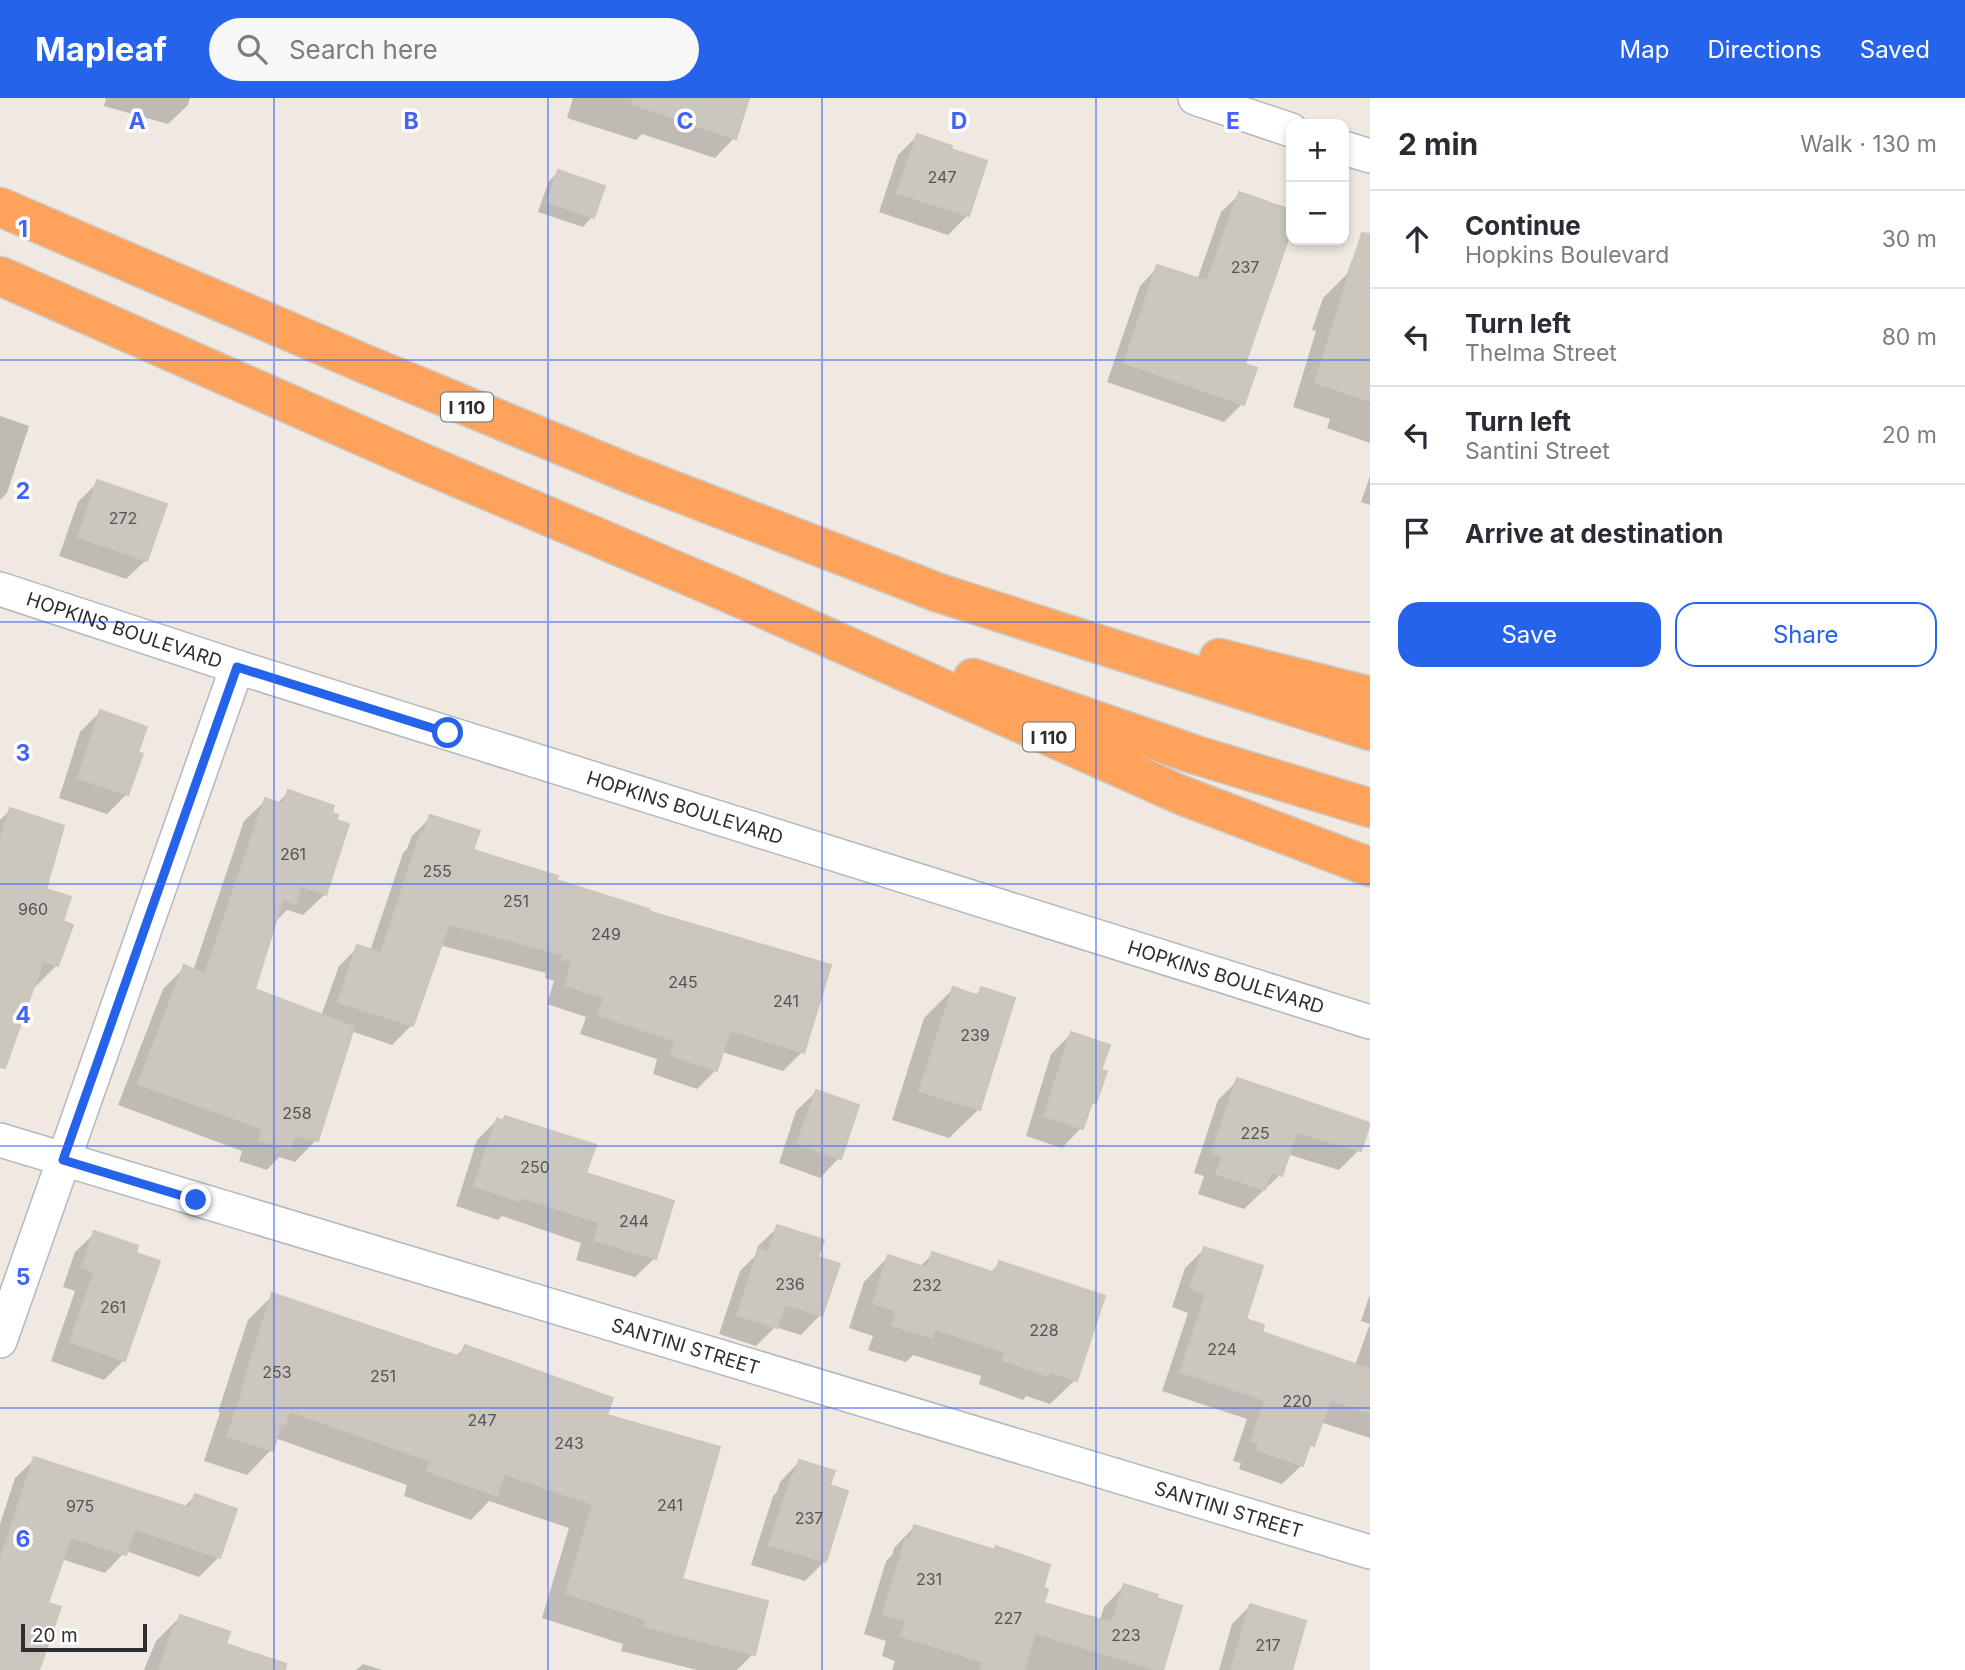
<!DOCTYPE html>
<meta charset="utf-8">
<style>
:root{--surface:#fff;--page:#f7f7f7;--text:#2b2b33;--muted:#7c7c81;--line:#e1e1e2;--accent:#2563eb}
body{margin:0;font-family:Inter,sans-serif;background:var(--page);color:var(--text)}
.controls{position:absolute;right:21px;top:21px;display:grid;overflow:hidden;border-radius:14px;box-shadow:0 4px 10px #0003}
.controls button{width:63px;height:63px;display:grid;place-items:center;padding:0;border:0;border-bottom:2px solid var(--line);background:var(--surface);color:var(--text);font:35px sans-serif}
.scale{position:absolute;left:21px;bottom:18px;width:126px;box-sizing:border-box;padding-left:7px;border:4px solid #2e2e2e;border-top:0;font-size:19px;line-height:24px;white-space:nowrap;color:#2e2e2e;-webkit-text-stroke:5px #fff;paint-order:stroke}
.stop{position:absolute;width:21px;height:21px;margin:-16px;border:5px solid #2563eb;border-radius:50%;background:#fff}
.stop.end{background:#2563eb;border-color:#fff;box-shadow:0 2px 7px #0008}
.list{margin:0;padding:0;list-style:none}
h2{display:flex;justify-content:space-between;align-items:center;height:91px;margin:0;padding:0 28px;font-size:30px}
h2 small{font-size:23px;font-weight:400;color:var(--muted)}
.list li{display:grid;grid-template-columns:46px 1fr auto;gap:21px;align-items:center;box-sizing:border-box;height:98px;padding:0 28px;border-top:2px solid var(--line)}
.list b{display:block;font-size:26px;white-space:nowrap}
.list p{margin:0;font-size:23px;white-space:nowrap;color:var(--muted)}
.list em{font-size:23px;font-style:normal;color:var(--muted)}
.actions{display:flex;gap:14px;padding:21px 28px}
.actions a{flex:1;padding:16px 0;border:2px solid var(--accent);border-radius:21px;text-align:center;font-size:24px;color:var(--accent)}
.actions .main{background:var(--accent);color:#fff}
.icon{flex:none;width:38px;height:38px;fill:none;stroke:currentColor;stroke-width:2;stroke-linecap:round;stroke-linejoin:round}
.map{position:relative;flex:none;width:1370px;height:1572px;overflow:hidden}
header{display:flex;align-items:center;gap:42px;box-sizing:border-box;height:98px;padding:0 35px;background:var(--accent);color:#fff}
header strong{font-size:33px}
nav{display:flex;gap:38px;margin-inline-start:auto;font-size:24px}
.search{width:490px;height:63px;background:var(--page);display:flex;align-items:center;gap:18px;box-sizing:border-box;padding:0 24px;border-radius:38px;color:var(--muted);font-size:26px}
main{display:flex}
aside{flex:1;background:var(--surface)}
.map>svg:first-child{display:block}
</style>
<header>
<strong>Mapleaf</strong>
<div class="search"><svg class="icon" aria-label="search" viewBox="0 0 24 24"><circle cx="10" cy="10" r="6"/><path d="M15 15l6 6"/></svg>Search here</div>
<nav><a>Map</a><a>Directions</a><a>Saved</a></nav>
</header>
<main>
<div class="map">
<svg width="1370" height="1572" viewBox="0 0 1370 1572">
<rect width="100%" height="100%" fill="#efe9e1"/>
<path fill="#0003" d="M 106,0 L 190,0 L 188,7 L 168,26 L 104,8 Z
M 573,0 L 749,0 L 734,40 L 715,60 L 642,36 L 636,42 L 567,20 Z
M 917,38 L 968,117 L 948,137 L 879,114 L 898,57 Z
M 558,74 L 592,119 L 583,129 L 538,114 L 549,83 Z
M 1240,96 L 1291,114 L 1243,267 L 1242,306 L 1224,324 L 1107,284 L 1140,188 L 1158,169 L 1197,182 L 1221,114 Z
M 1370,144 L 1370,345 L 1327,330 L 1330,321 L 1293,309 L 1316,233 L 1312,232 L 1323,200 L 1347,176 L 1352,162 Z
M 0,318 L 29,328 L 7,395 L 0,402 Z
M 1370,378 L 1370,407 L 1361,404 Z
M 98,384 L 146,462 L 126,481 L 59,458 L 78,404 Z
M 100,614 L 136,655 L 127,696 L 107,716 L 59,700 L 80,634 Z
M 288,694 L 325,796 L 303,817 L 287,812 L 274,825 L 253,892 L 321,918 L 339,868 L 358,849 L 370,853 L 403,755 L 407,751 L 412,738 L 431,719 L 471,753 L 554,783 L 802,954 L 783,973 L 722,954 L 716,972 L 697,991 L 653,976 L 657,961 L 580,936 L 586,919 L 547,906 L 554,883 L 545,880 L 546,875 L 439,847 L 411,928 L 392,947 L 351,933 L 316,1042 L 295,1064 L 279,1059 L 267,1072 L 239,1063 L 242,1053 L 118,1007 L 163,891 L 185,869 L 193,873 L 244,723 L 266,702 L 277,706 Z
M 10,712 L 44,792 L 57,867 L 33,891 L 0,964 L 0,722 Z
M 953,891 L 974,898 L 982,891 L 1013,901 L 978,1012 L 949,1040 L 892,1022 L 924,920 Z
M 1071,936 L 1099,973 L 1095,1004 L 1087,1012 L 1081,1030 L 1062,1050 L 1026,1038 L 1051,956 Z
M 1238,982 L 1359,1052 L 1339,1072 L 1287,1056 L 1280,1077 L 1244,1111 L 1198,1096 L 1204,1078 L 1194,1075 L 1218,1002 Z
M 816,994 L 839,1060 L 820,1080 L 779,1065 L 796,1013 Z
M 505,1020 L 584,1076 L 655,1160 L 635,1179 L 576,1162 L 581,1145 L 502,1118 L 498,1122 L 456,1108 L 477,1042 L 497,1022 L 502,1024 Z
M 778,1129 L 816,1160 L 820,1217 L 801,1237 L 775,1229 L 756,1248 L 719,1236 L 740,1173 L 755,1158 L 758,1148 Z
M 95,1135 L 124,1262 L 104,1282 L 51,1263 L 75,1193 L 63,1189 L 75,1154 Z
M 1204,1151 L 1244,1222 L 1259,1235 L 1355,1267 L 1370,1226 L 1361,1223 L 1370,1196 L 1370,1340 L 1320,1324 L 1312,1347 L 1307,1352 L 1302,1367 L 1282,1386 L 1239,1371 L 1241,1365 L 1233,1363 L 1247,1321 L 1162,1293 L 1188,1215 L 1172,1209 L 1185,1170 Z
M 933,1156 L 990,1175 L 1000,1165 L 1075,1282 L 1050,1306 L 1026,1298 L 1023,1302 L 979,1286 L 981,1278 L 913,1257 L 906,1264 L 868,1252 L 873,1238 L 849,1230 L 864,1184 L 888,1159 L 919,1169 Z
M 273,1197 L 455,1259 L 465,1249 L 604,1318 L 680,1483 L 753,1556 L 737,1572 L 697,1572 L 621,1553 L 623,1546 L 542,1520 L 569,1430 L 489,1403 L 471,1422 L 404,1398 L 407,1387 L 275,1340 L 271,1352 L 247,1377 L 204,1363 L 220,1315 L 218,1314 L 248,1222 Z
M 35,1361 L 184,1409 L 195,1398 L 219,1459 L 199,1479 L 126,1453 L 105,1475 L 61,1461 L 46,1506 L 37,1572 L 0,1572 L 0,1426 L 15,1380 Z
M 799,1364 L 828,1388 L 825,1463 L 805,1483 L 751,1467 L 773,1398 L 777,1394 L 780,1384 Z
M 914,1429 L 994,1453 L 996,1450 L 1041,1491 L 1042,1506 L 1099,1524 L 1104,1509 L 1124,1488 L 1161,1572 L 892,1572 L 895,1563 L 882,1558 L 886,1543 L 864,1536 L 886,1463 L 892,1457 L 894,1450 Z
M 1250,1508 L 1290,1572 L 1219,1572 L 1232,1526 Z
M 180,1519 L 221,1563 L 248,1572 L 144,1572 L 156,1543 Z
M 363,1566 L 382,1572 L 356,1572 Z"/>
<path fill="#cbc7bf" stroke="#cbc5ba" stroke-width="2" d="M 633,0 L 749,0 L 736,41 L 632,6 Z
M 917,36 L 952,48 L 951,51 L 987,63 L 969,118 L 897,95 Z
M 558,72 L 605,88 L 594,120 L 547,104 Z
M 1239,94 L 1291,112 L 1291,133 L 1245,266 L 1257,270 L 1244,307 L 1124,265 L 1157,167 L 1207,183 Z
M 1362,135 L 1370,136 L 1370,303 L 1315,285 Z
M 97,382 L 167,406 L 147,463 L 78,439 Z
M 100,612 L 147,629 L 138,654 L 143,656 L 128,697 L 78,680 Z
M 288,692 L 334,708 L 332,715 L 338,717 L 336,722 L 349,726 L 326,797 L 301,788 L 296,806 L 283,801 L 255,891 L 354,929 L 318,1043 L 295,1037 L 290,1051 L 259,1042 L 263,1031 L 138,986 L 184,867 L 205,876 L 265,700 L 283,706 Z
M 10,710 L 64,728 L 46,791 L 71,799 L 63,823 L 73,827 L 58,868 L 43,863 L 5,970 L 0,969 L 0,743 Z
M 430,717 L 480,733 L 473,752 L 558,778 L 556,782 L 649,811 L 648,813 L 831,867 L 804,955 L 730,932 L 717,973 L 671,957 L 675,943 L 598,917 L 604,900 L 565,887 L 572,864 L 562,861 L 564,857 L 449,826 L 413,928 L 338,904 L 357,847 L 381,855 L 421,734 L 424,735 Z
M 953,889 L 979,898 L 981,889 L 1015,900 L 980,1012 L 919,993 Z
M 1071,934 L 1110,947 L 1101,972 L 1107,973 L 1096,1005 L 1092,1004 L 1083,1031 L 1044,1018 Z
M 1237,980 L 1370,1025 L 1361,1053 L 1297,1034 L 1282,1078 L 1271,1074 L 1265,1092 L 1216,1076 L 1222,1058 L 1212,1055 Z
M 816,992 L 859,1007 L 841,1061 L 797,1046 Z
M 505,1018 L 596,1047 L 586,1075 L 674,1103 L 656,1161 L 594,1142 L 600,1125 L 521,1099 L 519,1103 L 474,1088 L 497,1020 L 503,1023 Z
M 777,1127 L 824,1142 L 818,1159 L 840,1166 L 822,1218 L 785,1206 L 777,1230 L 737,1217 L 759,1151 L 768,1155 Z
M 94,1133 L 138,1148 L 136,1155 L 160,1163 L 125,1263 L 70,1244 L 94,1174 L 82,1169 Z
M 1204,1149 L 1263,1168 L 1246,1221 L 1264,1227 L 1262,1234 L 1370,1271 L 1370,1315 L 1330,1302 L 1314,1348 L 1310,1346 L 1303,1368 L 1257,1352 L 1259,1346 L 1251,1343 L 1265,1302 L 1180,1274 L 1206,1196 L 1190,1190 Z
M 932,1154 L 995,1175 L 999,1163 L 1105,1198 L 1077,1283 L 1051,1274 L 1049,1278 L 1002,1262 L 1005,1254 L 935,1231 L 932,1240 L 892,1227 L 896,1213 L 873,1205 L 888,1157 L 927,1170 Z
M 272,1195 L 460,1259 L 465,1247 L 613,1300 L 607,1317 L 720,1349 L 682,1481 L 768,1503 L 755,1557 L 644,1528 L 647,1522 L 566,1495 L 593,1406 L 504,1376 L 497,1398 L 427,1373 L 431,1363 L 289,1313 L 285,1327 L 281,1326 L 273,1353 L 227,1338 L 244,1290 L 242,1290 Z
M 34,1359 L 190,1410 L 195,1396 L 237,1411 L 220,1460 L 135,1431 L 126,1457 L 71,1439 L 48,1505 L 61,1509 L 39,1572 L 0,1572 L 0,1462 Z
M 799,1362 L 835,1373 L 830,1387 L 848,1393 L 826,1464 L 769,1447 L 792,1377 L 794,1377 Z
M 914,1427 L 995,1452 L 996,1448 L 1050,1467 L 1043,1490 L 1048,1491 L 1044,1505 L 1112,1525 L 1124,1486 L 1158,1497 L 1156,1500 L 1182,1508 L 1163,1572 L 1157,1572 L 1035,1535 L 1024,1572 L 980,1572 L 983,1564 L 901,1538 L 906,1523 L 883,1516 L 906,1440 L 910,1442 Z
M 1250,1506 L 1306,1523 L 1292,1572 L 1231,1572 Z
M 180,1517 L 230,1534 L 226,1546 L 286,1566 L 285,1572 L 159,1572 L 174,1528 L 176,1529 Z"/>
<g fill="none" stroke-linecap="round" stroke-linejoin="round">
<defs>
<g id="minor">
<path d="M 1195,0 L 1291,32"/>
<path d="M 1344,50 L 1370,58"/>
<path id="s1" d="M 0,491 L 237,569 L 1370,924"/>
<path id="s2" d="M 0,1042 L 1370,1454"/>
<path d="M 0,1243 L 237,569"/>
</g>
<path id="motorway" d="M 0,109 L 365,266 L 633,377 L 939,495 L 1370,633
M 0,178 L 423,365 L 733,497 L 1181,697 L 1370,769
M 1219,560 L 1370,598
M 973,580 L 1196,657 L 1370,710"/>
</defs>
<use href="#minor" stroke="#b4b7c1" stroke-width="36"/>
<use href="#motorway" stroke="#c9c9c9" stroke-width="41"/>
<use href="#minor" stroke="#fff" stroke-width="33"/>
<use href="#motorway" stroke="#ffa35c" stroke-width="38"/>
</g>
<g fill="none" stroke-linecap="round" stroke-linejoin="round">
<path stroke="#2563eb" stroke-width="9" d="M 196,1102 L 63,1062 L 237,569 L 448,635"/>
</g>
<path fill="none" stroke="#4264fb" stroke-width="2" stroke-opacity="0.55" d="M 274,0 L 274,1572M 548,0 L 548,1572M 822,0 L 822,1572M 1096,0 L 1096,1572M 0,262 L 1370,262M 0,524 L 1370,524M 0,786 L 1370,786M 0,1048 L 1370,1048M 0,1310 L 1370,1310"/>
<g text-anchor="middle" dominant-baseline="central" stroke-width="7" stroke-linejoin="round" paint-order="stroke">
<g font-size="16" fill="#555452">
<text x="942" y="79">247</text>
<text x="1245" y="169">237</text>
<text x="123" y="420">272</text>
<text x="293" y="756">261</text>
<text x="437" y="773">255</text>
<text x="516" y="803">251</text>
<text x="33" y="811">960</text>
<text x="606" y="836">249</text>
<text x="683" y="884">245</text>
<text x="786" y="903">241</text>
<text x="975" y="937">239</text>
<text x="297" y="1015">258</text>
<text x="1255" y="1035">225</text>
<text x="535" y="1069">250</text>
<text x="634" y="1123">244</text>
<text x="790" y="1186">236</text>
<text x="927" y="1187">232</text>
<text x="113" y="1209">261</text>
<text x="1044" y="1232">228</text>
<text x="1222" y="1251">224</text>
<text x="277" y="1274">253</text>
<text x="383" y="1278">251</text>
<text x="1297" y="1303">220</text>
<text x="482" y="1322">247</text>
<text x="569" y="1345">243</text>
<text x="670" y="1407">241</text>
<text x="80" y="1408">975</text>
<text x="809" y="1420">237</text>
<text x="929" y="1481">231</text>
<text x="1008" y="1520">227</text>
<text x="1126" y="1537">223</text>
<text x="1268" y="1547">217</text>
</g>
<g fill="#fff" stroke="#6d6d6d" stroke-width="2">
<rect x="441" y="294.5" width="52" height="29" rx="5"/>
<rect x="1023" y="624.5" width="52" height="29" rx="5"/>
</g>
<g font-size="18" font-weight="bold" fill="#2e2e2e">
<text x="467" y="309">I 110</text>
<text x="1049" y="639">I 110</text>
</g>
<g font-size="19" fill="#2e2e2e" stroke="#fff">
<text stroke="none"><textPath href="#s1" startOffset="131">HOPKINS BOULEVARD</textPath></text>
<text stroke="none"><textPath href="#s1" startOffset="719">HOPKINS BOULEVARD</textPath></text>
<text stroke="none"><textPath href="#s1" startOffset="1286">HOPKINS BOULEVARD</textPath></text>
<text stroke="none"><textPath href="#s2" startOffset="716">SANTINI STREET</textPath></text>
<text stroke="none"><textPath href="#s2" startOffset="1283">SANTINI STREET</textPath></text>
</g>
</g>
<g font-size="23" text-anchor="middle" font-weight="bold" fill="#4264fb" stroke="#fff" stroke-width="7" stroke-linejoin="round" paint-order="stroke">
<text x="137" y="31">A</text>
<text x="411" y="31">B</text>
<text x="685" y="31">C</text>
<text x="959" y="31">D</text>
<text x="1233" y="31">E</text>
<text x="23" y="139">1</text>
<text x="23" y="401">2</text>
<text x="23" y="663">3</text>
<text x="23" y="925">4</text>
<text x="23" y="1187">5</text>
<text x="23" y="1449">6</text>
</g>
</svg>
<div class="controls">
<button>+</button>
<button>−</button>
</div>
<div class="scale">20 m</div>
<div class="stop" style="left:448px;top:635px"></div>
<div class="stop end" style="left:196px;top:1102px"></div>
</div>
<aside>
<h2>2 min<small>Walk · 130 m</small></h2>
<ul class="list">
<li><svg class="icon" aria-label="ahead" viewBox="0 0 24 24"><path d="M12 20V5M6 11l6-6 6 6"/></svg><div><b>Continue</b><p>Hopkins Boulevard</p></div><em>30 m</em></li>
<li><svg class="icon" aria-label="left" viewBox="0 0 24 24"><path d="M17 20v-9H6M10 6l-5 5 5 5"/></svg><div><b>Turn left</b><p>Thelma Street</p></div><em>80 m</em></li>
<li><svg class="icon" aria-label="left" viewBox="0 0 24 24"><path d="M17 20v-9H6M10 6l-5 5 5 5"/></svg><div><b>Turn left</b><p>Santini Street</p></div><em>20 m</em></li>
<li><svg class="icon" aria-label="arrive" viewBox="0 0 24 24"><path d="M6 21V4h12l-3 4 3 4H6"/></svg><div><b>Arrive at destination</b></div></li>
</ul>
<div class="actions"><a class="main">Save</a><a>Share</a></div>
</aside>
</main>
